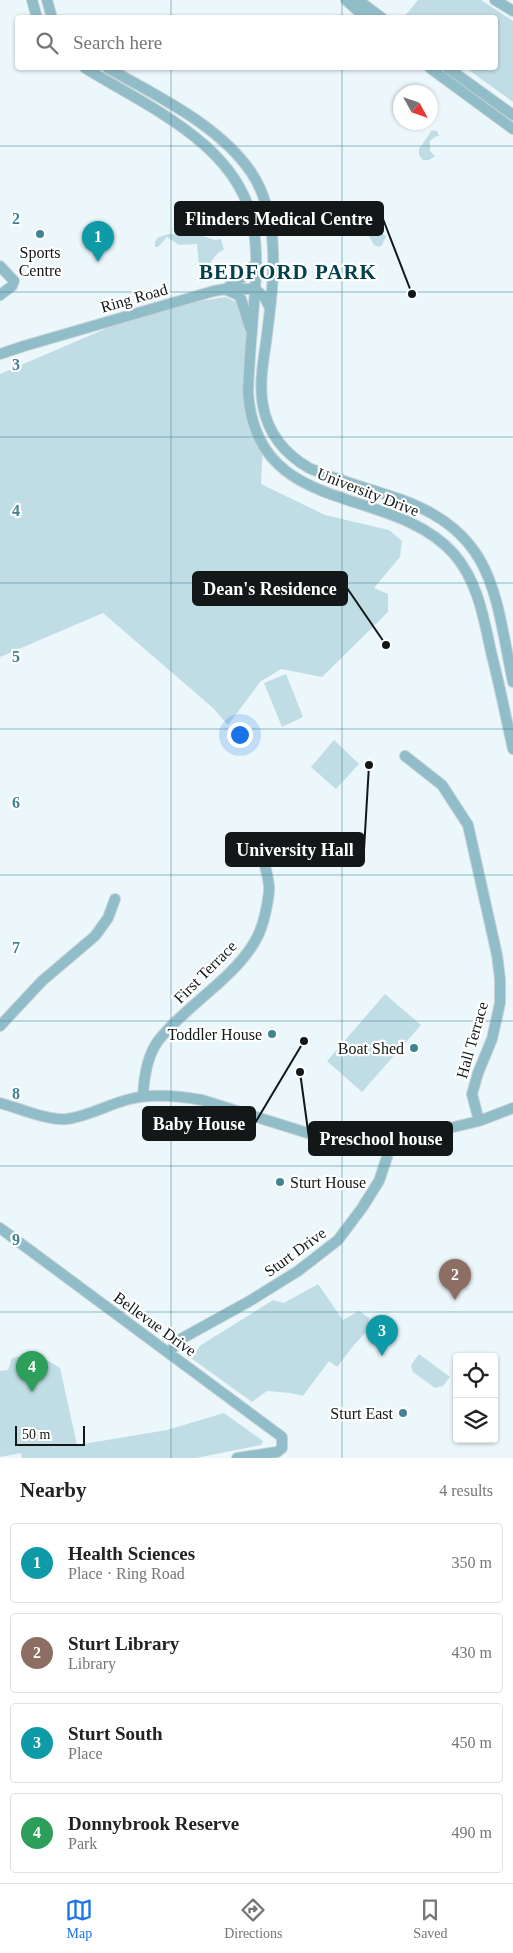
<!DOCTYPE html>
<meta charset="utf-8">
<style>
:root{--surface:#fff;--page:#f2f2f2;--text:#222;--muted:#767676;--line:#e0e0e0;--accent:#1a73e8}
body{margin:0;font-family:"Times New Roman",serif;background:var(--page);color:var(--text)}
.controls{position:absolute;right:15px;bottom:15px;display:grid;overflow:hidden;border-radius:5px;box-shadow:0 1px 4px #0004}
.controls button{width:45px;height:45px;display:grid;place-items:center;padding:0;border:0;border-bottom:1px solid var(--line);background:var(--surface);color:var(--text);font:25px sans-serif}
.compass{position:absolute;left:393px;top:85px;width:45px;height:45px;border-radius:50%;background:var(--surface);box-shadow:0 1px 4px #0004;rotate:130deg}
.scale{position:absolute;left:15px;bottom:12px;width:70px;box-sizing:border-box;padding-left:5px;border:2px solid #131718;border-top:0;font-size:14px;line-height:18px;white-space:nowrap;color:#131718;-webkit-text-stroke:4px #fff;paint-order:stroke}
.you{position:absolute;left:239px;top:734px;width:18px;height:18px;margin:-12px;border:4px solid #fff;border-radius:50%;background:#1a73e8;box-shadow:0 0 0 8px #1a73e833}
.badge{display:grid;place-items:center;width:32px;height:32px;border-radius:50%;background:var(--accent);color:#fff;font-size:16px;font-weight:700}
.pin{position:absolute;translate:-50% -41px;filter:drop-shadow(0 1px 2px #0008)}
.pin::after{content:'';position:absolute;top:26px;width:18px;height:15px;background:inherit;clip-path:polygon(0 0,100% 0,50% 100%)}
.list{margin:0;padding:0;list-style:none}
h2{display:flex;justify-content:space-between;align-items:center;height:65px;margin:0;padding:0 20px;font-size:21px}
h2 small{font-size:16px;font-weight:400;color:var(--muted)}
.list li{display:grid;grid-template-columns:32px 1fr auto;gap:15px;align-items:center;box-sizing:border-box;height:80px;margin:0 10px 10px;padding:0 10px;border:1px solid var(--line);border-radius:5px}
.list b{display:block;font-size:19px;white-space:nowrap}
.list p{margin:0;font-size:16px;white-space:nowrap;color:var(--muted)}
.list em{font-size:16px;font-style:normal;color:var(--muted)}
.icon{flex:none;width:28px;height:28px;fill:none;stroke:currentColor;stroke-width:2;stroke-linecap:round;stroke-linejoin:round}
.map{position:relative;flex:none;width:513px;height:1458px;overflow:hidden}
.search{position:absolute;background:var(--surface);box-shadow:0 1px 4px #0004;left:15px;right:15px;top:15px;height:55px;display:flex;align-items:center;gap:12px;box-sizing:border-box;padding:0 18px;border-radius:5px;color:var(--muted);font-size:19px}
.sheet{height:425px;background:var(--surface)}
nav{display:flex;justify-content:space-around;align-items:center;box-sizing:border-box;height:70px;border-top:1px solid var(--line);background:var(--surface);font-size:14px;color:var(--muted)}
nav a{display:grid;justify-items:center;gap:2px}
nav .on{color:var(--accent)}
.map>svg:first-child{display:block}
</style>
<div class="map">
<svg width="513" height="1458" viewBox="0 0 513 1458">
<rect width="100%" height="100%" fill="#ebf7fb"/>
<path fill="#c0dde5" d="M 418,0 L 481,0 L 513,21 L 513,102 L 466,68 L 496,68 L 496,18 L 404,17 Z
M 432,130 L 437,131 L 439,136 L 435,137 L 430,141 L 430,151 L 435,156 L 429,160 L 423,160 L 419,155 L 419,149 Z
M 368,216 L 376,229 L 386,236 L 382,245 L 379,247 L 374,245 L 360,220 Z
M 169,234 L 200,235 L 215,240 L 221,239 L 224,250 C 212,254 211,267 201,273 L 200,267 L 199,266 L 197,244 L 179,245 L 167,237 L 158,247 L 155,247 L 155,241 L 159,237 Z
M 226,297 L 236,302 L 251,332 L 248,391 L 263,443 L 261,484 L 325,515 L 389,530 L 402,541 L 400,557 L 374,588 L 388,594 L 388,612 L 322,677 L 281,669 L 260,682 L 228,725 L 213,708 L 103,613 L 0,657 L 0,374 L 154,308 Z
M 286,674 L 303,717 L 282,727 L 264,683 Z
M 334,740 L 359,764 L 336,789 L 311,767 Z
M 385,994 L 421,1025 L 362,1092 L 327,1061 Z
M 318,1284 L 343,1320 L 359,1311 L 369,1318 L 368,1330 L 354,1345 L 337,1367 L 329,1361 L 303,1396 L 291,1393 L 267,1391 L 252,1402 L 191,1358 L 201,1345 L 273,1300 L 284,1303 Z
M 419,1354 L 450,1377 L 443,1386 L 435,1388 L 413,1372 L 411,1365 Z
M 27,1355 L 42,1357 L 60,1368 L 77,1445 L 167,1430 L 224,1413 L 263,1441 L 261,1445 L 196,1458 L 22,1458 L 21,1453 L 0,1457 L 0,1371 L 8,1370 L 12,1358 Z"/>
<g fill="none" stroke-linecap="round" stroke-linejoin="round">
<defs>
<path id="minor" d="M 32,0 L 37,18
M 47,0 L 52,18
M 346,0 L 366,18
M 358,0 L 382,18
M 495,0 L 513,11
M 85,68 C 148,107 244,147 254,231 C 259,264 254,297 252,330 C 250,350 249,371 248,391 C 255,519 391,483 454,554 C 479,583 484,621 492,656 C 500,687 506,718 513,749
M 108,68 C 156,96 218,124 251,172 C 283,220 273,287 266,342 C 263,363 259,385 263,406 C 268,433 285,454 309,468 C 339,481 371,489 402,500 C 496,534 495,597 513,682
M 430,68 L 513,129
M 448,68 L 513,115
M 0,266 L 14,281 L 12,286 L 0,295
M 226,289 L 247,274 L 256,263
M 227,290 L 238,295 L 241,299 L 250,328
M 0,354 L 24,346 L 214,291 L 226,289 L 255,289 L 265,298 L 270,308
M 405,756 L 442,785 L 468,825 L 497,955 L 500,979 L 500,1003 L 492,1039 L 478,1073 L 472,1094 L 479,1121
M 0,1026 L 42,981 L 95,936 L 108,918 L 115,899
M 143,1096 C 144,1077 147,1056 158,1041 C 186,1005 230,982 254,943 C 263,929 267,908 269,892 C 270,882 266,871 264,862
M 0,1103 C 19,1108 48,1121 67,1119 C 89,1116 109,1104 130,1099 C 153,1093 179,1096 202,1100 L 314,1135 L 333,1137 L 356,1138 L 437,1131 L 479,1121 L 513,1108
M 0,1228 L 282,1437 L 282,1448 L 277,1452 L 237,1458
M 169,1353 L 179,1340 L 248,1302 L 298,1271 L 338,1240 L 362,1208 L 379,1181 L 387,1157 L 391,1135"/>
</defs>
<use href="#minor" stroke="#c8d3d7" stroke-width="12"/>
<use href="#minor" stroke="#91bdc9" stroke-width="10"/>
</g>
<path fill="none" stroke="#408393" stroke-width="1" stroke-opacity="0.55" d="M 171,0 L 171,18M 342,0 L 342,18M 171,68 L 171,1458M 342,68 L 342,1458M 0,146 L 513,146M 0,292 L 513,292M 0,437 L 513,437M 0,583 L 513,583M 0,729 L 513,729M 0,875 L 513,875M 0,1021 L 513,1021M 0,1166 L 513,1166M 0,1312 L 513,1312"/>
<g fill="#408393" stroke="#fff" stroke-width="2">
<circle cx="40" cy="234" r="5"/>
<circle cx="272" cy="1034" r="5"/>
<circle cx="414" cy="1048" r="5"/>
<circle cx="280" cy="1182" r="5"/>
<circle cx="403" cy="1413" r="5"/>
</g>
<g text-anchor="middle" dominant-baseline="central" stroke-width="4.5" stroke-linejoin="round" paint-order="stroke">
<g font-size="16" fill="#131718" stroke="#fff" text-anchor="end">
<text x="40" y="252" text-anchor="middle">Sports<tspan x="40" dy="18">Centre</tspan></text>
<text x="262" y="1034">Toddler House</text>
<text x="404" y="1048">Boat Shed</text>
<text x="290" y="1182" text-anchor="start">Sturt House</text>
<text x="393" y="1413">Sturt East</text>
</g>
<g font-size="16" fill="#131718" stroke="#fff">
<text transform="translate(134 298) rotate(-16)">Ring Road</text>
<text transform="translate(368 492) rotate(21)">University Drive</text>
<text transform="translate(205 972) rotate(-45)">First Terrace</text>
<text transform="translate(472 1040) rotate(-74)">Hall Terrace</text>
<text transform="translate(295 1252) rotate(-36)">Sturt Drive</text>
<text transform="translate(155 1324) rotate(36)">Bellevue Drive</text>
</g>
<g font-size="21" font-weight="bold" letter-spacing="1" fill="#02404d" stroke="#fff">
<text x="288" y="272">BEDFORD PARK</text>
</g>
</g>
<g font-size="16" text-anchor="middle" font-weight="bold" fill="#408393" stroke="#fff" stroke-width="4.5" stroke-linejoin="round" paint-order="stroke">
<text x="16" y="224">2</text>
<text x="16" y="370">3</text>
<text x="16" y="516">4</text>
<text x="16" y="662">5</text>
<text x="16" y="808">6</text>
<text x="16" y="953">7</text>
<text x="16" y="1099">8</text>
<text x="16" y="1245">9</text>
</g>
<path fill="none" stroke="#131718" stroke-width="2" d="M412 294L383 219M386 645L347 588M369 765L364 850M304 1041L255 1123M300 1072L309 1138"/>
<g fill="#131718" stroke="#fff" stroke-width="2">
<circle cx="412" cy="294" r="5"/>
<circle cx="386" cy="645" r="5"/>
<circle cx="369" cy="765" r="5"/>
<circle cx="304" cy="1041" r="5"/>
<circle cx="300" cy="1072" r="5"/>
</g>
<g fill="#131718" stroke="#131718" stroke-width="2">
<rect x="175" y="202" width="208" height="33" rx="5"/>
<rect x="193" y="572" width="154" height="33" rx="5"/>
<rect x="226" y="833" width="138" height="33" rx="5"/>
<rect x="143" y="1107" width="112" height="33" rx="5"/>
<rect x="309" y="1122" width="143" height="33" rx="5"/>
</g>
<g font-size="18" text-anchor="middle" font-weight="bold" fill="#fff">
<text x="279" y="225">Flinders Medical Centre</text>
<text x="270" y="595">Dean's Residence</text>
<text x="295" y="856">University Hall</text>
<text x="199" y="1130">Baby House</text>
<text x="381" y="1145">Preschool house</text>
</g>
</svg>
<div class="controls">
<button><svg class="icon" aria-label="locate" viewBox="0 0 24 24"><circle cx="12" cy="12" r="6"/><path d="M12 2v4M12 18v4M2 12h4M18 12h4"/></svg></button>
<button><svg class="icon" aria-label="layers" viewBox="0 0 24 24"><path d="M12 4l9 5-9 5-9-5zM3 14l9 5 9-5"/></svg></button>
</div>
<svg class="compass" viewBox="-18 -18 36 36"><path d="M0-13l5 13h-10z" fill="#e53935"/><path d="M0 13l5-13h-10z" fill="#767676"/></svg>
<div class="scale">50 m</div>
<div class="you"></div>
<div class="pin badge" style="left:98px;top:262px;background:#0f9aa8">1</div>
<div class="pin badge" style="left:455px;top:1300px;background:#8d6e63">2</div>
<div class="pin badge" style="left:382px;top:1356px;background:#0f9aa8">3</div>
<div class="pin badge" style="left:32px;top:1392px;background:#2e9e5b">4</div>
<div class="search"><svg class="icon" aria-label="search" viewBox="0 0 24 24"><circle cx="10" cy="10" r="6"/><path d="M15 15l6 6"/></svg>Search here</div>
</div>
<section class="sheet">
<h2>Nearby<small>4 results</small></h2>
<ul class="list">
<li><span class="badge" style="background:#0f9aa8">1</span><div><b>Health Sciences</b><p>Place · Ring Road</p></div><em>350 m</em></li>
<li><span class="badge" style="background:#8d6e63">2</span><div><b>Sturt Library</b><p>Library</p></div><em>430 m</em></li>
<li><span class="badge" style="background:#0f9aa8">3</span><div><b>Sturt South</b><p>Place</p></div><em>450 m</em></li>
<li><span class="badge" style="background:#2e9e5b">4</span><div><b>Donnybrook Reserve</b><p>Park</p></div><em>490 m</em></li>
</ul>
</section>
<nav>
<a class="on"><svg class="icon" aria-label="map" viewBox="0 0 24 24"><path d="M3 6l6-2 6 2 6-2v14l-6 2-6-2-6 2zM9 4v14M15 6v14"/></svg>Map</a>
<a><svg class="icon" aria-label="directions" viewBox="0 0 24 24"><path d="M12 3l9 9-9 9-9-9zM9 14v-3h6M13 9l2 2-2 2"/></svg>Directions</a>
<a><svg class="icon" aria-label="saved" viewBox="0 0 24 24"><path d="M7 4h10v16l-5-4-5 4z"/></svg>Saved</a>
</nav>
